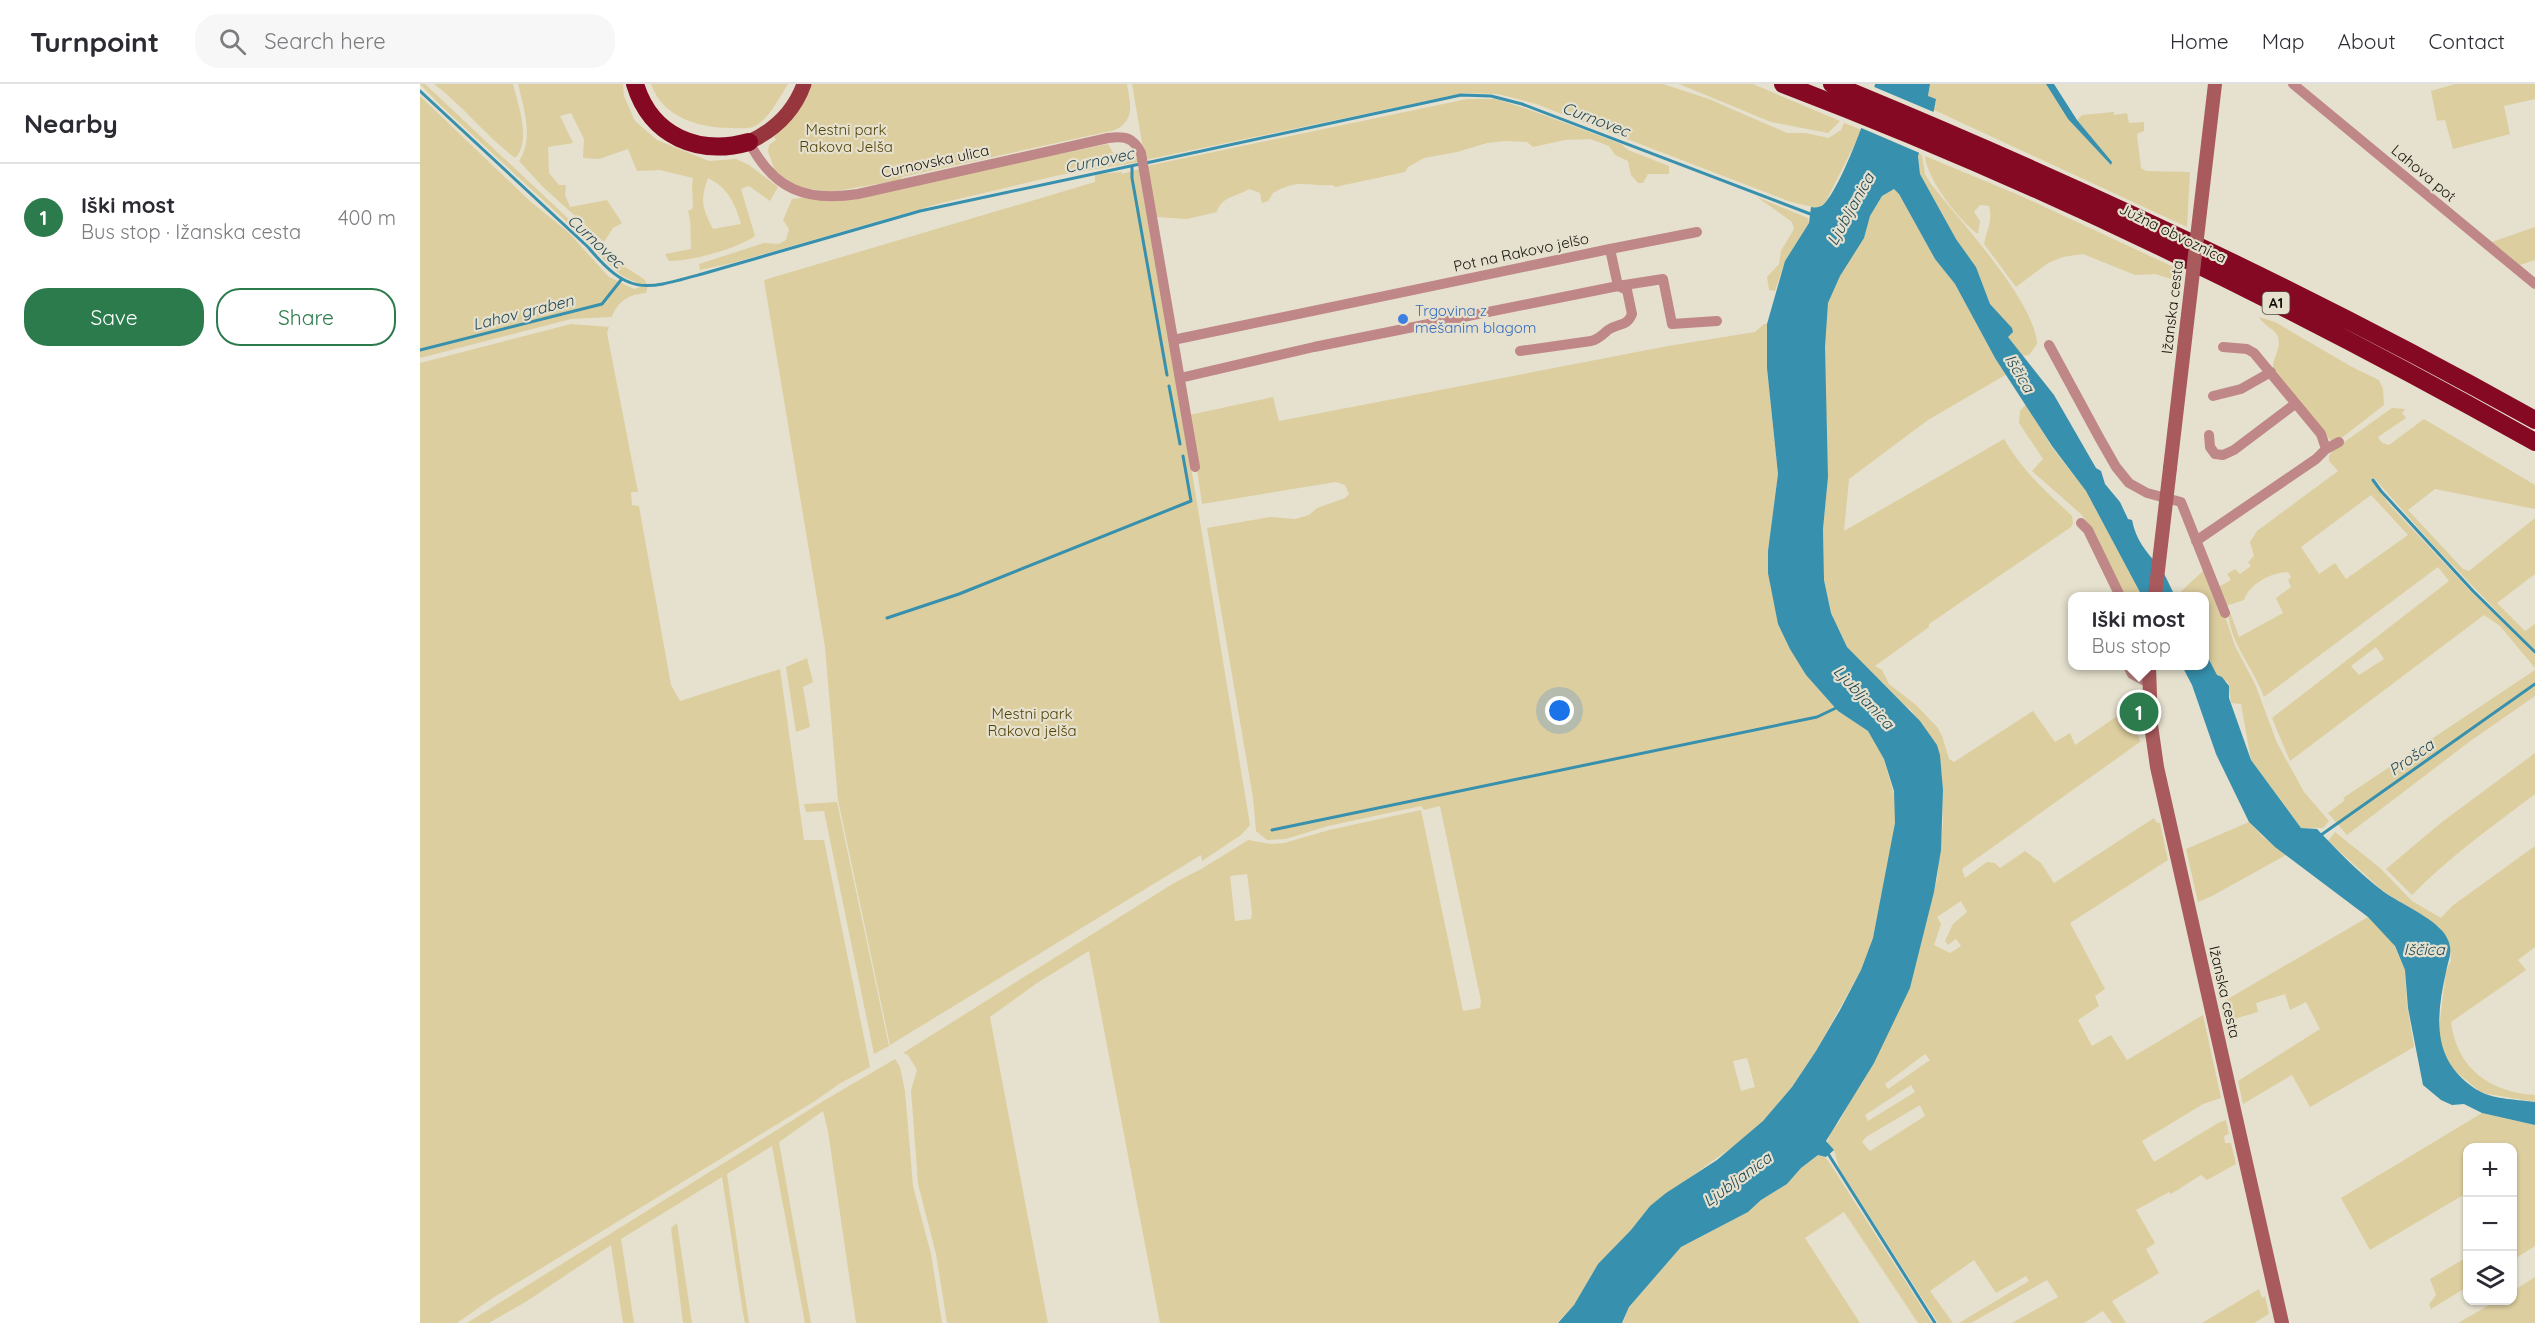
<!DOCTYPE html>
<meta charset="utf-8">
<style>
:root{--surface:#fff;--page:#f7f7f7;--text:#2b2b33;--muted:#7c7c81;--line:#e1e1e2;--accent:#2b7b4c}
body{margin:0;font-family:Quicksand,sans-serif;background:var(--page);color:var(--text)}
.controls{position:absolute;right:18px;bottom:18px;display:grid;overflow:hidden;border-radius:12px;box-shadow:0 2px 4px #0004}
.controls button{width:54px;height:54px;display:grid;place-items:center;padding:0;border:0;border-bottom:2px solid var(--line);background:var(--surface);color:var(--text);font:30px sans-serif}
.you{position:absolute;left:1140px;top:627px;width:21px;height:21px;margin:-15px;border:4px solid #fff;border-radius:50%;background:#1a73e8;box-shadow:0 0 0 9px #1a73e833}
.badge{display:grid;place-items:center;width:39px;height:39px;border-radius:50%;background:var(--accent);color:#fff;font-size:20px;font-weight:700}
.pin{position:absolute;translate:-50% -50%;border:3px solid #fff;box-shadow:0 2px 6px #0006}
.popup{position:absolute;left:1648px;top:508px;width:141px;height:78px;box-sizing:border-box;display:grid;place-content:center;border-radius:12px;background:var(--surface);filter:drop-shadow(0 2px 4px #0005);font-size:20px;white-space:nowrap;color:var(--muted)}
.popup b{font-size:22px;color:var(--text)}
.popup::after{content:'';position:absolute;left:50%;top:100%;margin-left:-12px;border:12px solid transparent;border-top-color:var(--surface)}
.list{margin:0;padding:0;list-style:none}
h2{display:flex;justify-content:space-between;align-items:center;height:78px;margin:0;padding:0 24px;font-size:26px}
h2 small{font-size:20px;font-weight:400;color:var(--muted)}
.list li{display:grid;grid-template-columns:39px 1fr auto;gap:18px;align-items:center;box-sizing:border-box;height:108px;padding:0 24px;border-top:2px solid var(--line)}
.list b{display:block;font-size:22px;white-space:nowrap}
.list p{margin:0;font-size:20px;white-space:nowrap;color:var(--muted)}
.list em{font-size:20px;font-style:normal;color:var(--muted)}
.actions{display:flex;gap:12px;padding:18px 24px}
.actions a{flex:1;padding:14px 0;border:2px solid var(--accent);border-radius:24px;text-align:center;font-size:21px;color:var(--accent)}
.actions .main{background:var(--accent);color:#fff}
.icon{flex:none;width:33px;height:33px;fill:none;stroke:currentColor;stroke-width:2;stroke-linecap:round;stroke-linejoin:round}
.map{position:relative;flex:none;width:2115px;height:1239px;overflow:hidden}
header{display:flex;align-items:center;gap:36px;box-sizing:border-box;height:84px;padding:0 30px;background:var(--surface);border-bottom:2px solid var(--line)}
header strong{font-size:28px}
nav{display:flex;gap:33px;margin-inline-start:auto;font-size:21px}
.search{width:420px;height:54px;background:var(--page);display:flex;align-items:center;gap:15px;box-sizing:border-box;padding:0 21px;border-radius:24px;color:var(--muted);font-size:22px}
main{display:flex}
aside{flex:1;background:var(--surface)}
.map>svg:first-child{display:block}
</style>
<header>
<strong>Turnpoint</strong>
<div class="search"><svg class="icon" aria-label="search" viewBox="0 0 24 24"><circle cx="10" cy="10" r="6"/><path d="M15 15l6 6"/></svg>Search here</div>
<nav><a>Home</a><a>Map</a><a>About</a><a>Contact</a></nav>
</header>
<main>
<aside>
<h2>Nearby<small></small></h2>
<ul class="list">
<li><span class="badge">1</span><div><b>Iški most</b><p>Bus stop · Ižanska cesta</p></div><em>400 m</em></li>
</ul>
<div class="actions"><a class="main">Save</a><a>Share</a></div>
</aside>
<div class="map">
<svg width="2115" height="1239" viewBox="0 0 2115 1239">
<rect width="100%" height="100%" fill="#e6e1ce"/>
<path fill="#dcce9f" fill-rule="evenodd" d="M 0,0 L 5,0 L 188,172 L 224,195 L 228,201 L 226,209 C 210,210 197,217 192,233 L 151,235 L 0,274 L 0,12 L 111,118 L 148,148 L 189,193 L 214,205 L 224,202 L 202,192 L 183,175 L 175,164 L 20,21 Z
M 14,0 L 93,0 C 98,21 112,57 95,74 C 66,52 43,22 14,0 Z
M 98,0 L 203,0 L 204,12 L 215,37 L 237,56 L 289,77 L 316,75 L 329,81 L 358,103 L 350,117 L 329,102 L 321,105 L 335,152 C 316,165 272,177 249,177 L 245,170 L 271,165 C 270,152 272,140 268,127 L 273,124 L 272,101 L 273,94 L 240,86 L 217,87 L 208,65 L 179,75 L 163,74 L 164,55 L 151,29 L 140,32 L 153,59 L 128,63 L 129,89 L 139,101 L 146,101 L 145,111 L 150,123 L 187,116 L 202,139 L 193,144 L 184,158 L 123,103 L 99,77 C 114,54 104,25 98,0 ZM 288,94 C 308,104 315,119 321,140 L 293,145 C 282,124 280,116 288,94 Z
M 231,0 L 368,0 C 359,14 349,36 333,43 C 328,45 316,44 310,44 C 279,44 242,33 231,0 Z
M 392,0 L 707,0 C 710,19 716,36 695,46 L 482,93 L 480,96 L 410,108 L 377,103 L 355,87 L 348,67 L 349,61 L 356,56 L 354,53 C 371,38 384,21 392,0 Z
M 712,0 L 1243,0 L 1289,15 L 1367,49 L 1385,49 L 1409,54 L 1421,46 L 1424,39 L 1442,46 L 1405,119 L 1397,124 L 1371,118 L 1116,20 L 1078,10 L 1044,9 L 725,76 Z
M 1259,0 L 1333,0 L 1420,37 L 1408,49 L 1351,38 Z
M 1510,0 L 1626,0 L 1648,35 L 1691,81 L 1657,36 L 1662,31 L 1694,28 L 1694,31 L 1707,29 L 1709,39 L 1724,38 L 1724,47 L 1717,50 L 1721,84 L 1726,87 L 1770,88 L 1767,143 L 1514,26 L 1516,15 L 1508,13 Z
M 2035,0 L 2115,0 L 2115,15 L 2084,22 L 2090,50 L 2033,65 L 2025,36 L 2017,37 L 2011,7 Z
M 1047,15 L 1076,15 L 1113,27 L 1201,60 L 1208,66 L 1249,82 L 1249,90 L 1228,90 L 1223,99 L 1218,99 L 1211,91 L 1208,77 L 1195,71 L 1189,62 L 1170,55 L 1145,56 L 1113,63 L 1107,58 L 1085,57 L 1067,59 L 1037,68 L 1004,74 L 988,83 L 985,88 L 915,103 L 913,101 C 886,103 879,94 853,109 L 848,117 L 842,119 L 840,109 L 829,105 C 818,112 800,113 797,128 L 767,135 L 736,133 L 727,82 Z
M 688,60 L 695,72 L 718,71 L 719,78 L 640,91 L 521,119 L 312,179 L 280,186 L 279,180 L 344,159 L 359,160 L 366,156 L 369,145 L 363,136 L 372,115 C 385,112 399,116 412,116 Z
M 1498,69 L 1502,71 L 1505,90 L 1511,100 C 1539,136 1615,217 1617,260 L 1609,271 L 1601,272 L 1587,253 L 1592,245 L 1570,220 L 1556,183 L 1536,155 L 1500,90 Z
M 1505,72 L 1601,112 L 1762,187 L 1761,198 L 1735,190 L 1715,191 L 1663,170 L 1643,173 L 1628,179 L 1596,203 L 1564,160 C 1567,145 1573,137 1569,122 L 1560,121 L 1554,128 L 1560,137 L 1558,150 C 1540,138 1506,94 1505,72 Z
M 719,85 L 750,255 L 830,741 L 821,751 L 782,777 L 781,771 L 470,961 L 418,716 L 405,563 L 344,196 L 675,98 L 675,90 L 702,88 L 702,90 Z
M 1474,105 L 1479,110 L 1515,175 L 1535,200 L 1575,274 L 1587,290 L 1508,336 L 1429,395 L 1424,447 L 1584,355 C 1604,389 1624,405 1652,432 L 1653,439 L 1651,443 L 1509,540 L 1509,543 L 1455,582 L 1462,586 L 1469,600 L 1496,621 L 1517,643 L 1522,652 L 1529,675 L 1534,678 L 1613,627 L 1635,658 L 1650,649 L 1655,661 L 1712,622 L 1720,658 L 1542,785 L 1545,794 L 1567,778 L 1575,779 L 1580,784 L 1605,767 L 1621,779 L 1634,799 L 1734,734 L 1737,739 L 1740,739 L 1748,776 L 1650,839 L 1685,905 L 1675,912 L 1679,922 L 1658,936 L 1672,962 L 1691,951 L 1707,976 L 1783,931 L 1801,1014 L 1783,1020 L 1722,1057 L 1734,1078 L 1798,1039 L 1806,1036 L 1809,1050 L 1804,1052 L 1805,1059 L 1811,1059 L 1816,1080 L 1787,1096 L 1781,1091 L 1751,1110 L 1749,1108 L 1716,1126 L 1735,1159 L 1726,1165 L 1739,1189 L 1692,1217 L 1706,1239 L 1692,1239 L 1683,1227 L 1664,1239 L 1592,1239 L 1638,1213 L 1627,1196 L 1551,1239 L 1539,1239 L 1609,1197 L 1606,1192 L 1576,1209 L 1554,1176 L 1510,1207 L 1533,1239 L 1518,1239 L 1419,1084 L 1414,1066 L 1407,1060 L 1411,1047 L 1419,1038 L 1490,904 L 1517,795 L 1523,738 L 1522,691 L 1517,661 L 1490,625 L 1477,616 L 1427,563 L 1411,529 L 1404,496 L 1403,445 L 1408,393 L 1404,266 L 1408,219 L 1424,182 L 1443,154 L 1450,132 L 1462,112 ZM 1541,817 L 1547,828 L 1533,840 L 1525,857 L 1528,861 L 1536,855 L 1541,862 L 1530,869 L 1514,861 L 1521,840 L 1517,833 ZM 1505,970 L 1510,976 L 1468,1005 L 1465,1000 ZM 1491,1001 L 1495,1008 L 1448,1037 L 1445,1031 ZM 1500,1021 L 1505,1032 L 1450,1067 L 1442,1058 L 1446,1053 Z
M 1337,113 L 1388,134 L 1389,139 L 1365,177 L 1355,207 L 1349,206 L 1347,193 L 1359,180 L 1361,167 L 1374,145 L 1372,138 L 1368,135 Z
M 2115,143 L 2115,176 L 2100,181 L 2072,158 Z
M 1839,233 L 1855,238 L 1932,283 L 1959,296 L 1963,305 L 1964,321 L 1919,356 L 1910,356 L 1853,285 C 1852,273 1863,264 1857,251 C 1853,244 1843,241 1839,233 Z
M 151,240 L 189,243 L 187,249 L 218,408 L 211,408 L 212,421 L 219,422 L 251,601 L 260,617 L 360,585 L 384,756 L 404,756 L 450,983 L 419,1000 L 395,1017 L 71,1215 L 37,1239 L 0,1239 L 0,279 Z
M 1344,240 L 1347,240 L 1347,284 L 1358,390 L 1348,467 L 1358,540 L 1386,591 L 1418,627 L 1448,647 L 1464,675 L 1475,714 L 1475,739 L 1465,798 L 1453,854 L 1441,886 L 1396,967 L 1372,1003 L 1343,1037 L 1326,1053 L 1230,1122 L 1211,1146 L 1178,1180 L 1154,1221 L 1137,1239 L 740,1239 L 669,867 L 617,899 L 570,933 L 628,1239 L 527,1239 L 516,1170 L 498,1100 L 491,1006 L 497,986 L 488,971 L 483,969 L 754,799 L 783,784 L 828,756 L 851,760 L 864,759 L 909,746 L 1001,726 L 1043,927 L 1060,924 L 1061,917 L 1020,722 L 1004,726 L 1001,722 L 908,742 L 866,755 L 847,756 L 836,747 L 833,714 L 787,444 L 850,433 L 875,435 L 889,431 L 897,424 L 925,414 L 929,410 L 925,401 L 916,398 L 782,420 L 769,331 L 853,313 L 859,337 L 1248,262 L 1335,248 ZM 827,790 L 832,828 L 831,835 L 815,837 L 810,792 ZM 1327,974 L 1335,1003 L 1321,1007 L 1313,977 Z
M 1606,320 L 1631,362 L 1666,407 L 1722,512 L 1709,511 L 1704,512 L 1670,442 L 1662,431 L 1612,387 L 1623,375 L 1599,339 L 1600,327 Z
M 1972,324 L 1985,325 L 1982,329 L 1986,334 L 1958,353 L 1962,359 L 1969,361 L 2004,335 L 2115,401 L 2115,425 L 2015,405 L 1988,426 L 2043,485 L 2049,487 L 2115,434 L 2115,490 L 2077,519 L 2105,547 L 2115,540 L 2115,567 L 2017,465 L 1954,394 L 1951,395 L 1968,419 L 2054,511 L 2100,553 L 2115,571 L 2115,584 L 2080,542 L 2064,531 L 1870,677 L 1852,634 L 2029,497 L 2018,483 L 1844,613 C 1834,585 1810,559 1808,528 L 1810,528 L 1819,553 L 1863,529 L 1856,514 L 1871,503 L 1868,496 L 1871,493 L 1868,488 C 1852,488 1829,500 1824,516 L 1806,522 L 1798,503 L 1811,496 L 1807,490 L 1815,485 L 1820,490 L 1831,482 L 1828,478 L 1834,472 L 1830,458 L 1837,447 L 1918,387 L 1909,377 L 1909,372 L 1913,366 ZM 1951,411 L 1988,451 L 1926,495 L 1915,479 L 1899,490 L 1881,463 ZM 1956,563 L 1964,575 L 1939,591 L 1931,582 Z
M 1784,486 L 1802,523 L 1815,562 L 1835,600 L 1857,659 L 1884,708 L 1909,737 L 1903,744 L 1881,744 L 1831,676 L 1821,620 L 1811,619 L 1808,598 L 1797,592 L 1785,568 L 1785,512 L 1753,512 L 1753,508 L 1756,512 Z
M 387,574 L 393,598 L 383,603 L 390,643 L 376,648 L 366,583 Z
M 2115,586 L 2115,612 L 2049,658 L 1927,751 L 1908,729 L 1925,716 L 1923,714 Z
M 2115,669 L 2115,710 C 2073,742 2029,773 1992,811 L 1966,785 L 2022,738 Z
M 417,718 L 469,962 L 454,970 L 404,727 L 386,728 L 384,720 Z
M 1829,738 L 1843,753 L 1866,771 L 1792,812 L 1778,818 L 1766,765 Z
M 1915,748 L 1960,784 L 1992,817 L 2021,834 L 2032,822 L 2115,762 L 2115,863 L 2098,876 L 2106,886 L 2031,938 C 2037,985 2070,1008 2115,1011 L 2115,1018 L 2062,1009 L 2031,984 L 2021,962 L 2019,945 L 2026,886 L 2031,877 L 2030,860 L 2019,843 L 1963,807 L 1908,757 Z
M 1948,833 L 1971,855 L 1985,886 L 1987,921 L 1994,963 L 1890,1023 L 1872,991 L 1823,1020 L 1818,997 L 1900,945 L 1886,918 L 1870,926 L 1865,910 L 1836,919 L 1838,928 L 1814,935 L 1805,941 L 1801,919 Z
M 475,975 L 480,983 L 485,1007 L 493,1102 L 511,1170 L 522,1239 L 436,1239 L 408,1047 L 403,1027 L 359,1058 L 391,1239 L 385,1239 L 352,1062 L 307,1090 L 329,1239 L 325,1239 L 323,1229 L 302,1093 L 201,1155 L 214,1239 L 203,1239 L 191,1161 L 107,1217 L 69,1239 L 47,1239 L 400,1019 Z
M 2062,1029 L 2115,1041 L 2115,1162 L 2093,1176 L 2092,1064 L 2048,1064 L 2047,1113 L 2045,1110 L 1950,1166 L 1921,1114 Z
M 1398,1071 L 1403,1071 L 1409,1078 L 1512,1239 L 1498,1239 L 1424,1128 L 1385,1154 L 1440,1239 L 1203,1239 L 1209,1223 L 1261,1163 L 1328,1128 L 1341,1116 L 1367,1100 L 1381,1084 Z
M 257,1139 L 272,1239 L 263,1239 L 251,1144 Z
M 2047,1173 L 2047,1203 L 2011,1225 L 2009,1220 L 2016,1211 L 2010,1195 Z
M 2115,1193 L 2115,1239 L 2038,1239 L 2076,1217 L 2092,1216 L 2093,1207 Z
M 1839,1205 L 1842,1214 L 1845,1212 L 1849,1230 L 1834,1239 L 1782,1239 Z"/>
<path fill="#3790ad" d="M 1455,0 L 1510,0 L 1508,12 L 1516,15 L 1514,26 L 1498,72 L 1500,90 L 1536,155 L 1556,183 L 1570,220 L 1592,244 L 1593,248 L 1588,253 L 1634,311 L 1676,384 L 1681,387 L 1685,400 L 1700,418 L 1708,435 L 1712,436 C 1716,456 1726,468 1739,482 C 1745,490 1749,500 1753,508 L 1753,512 L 1722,512 L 1666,407 L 1632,362 L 1575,274 L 1535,200 L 1515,175 L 1479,110 L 1474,105 L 1462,112 L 1450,132 L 1444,154 L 1420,192 L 1408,219 L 1405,263 L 1408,393 L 1403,445 L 1404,496 L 1411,529 L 1427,563 L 1500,637 L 1517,661 L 1520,671 L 1523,706 L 1521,766 L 1514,808 L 1490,904 L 1454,979 L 1406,1057 L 1414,1066 L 1406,1073 L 1398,1071 L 1381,1084 L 1367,1100 L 1341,1116 L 1328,1128 L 1261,1163 L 1209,1223 L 1202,1239 L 1138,1239 L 1154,1221 L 1178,1180 L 1211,1146 L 1230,1122 L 1246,1109 L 1297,1076 L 1343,1037 L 1372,1003 L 1396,967 L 1420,926 L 1441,886 L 1453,854 L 1475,739 L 1474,707 L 1464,675 L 1448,647 L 1418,627 L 1386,591 L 1370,565 L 1358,540 L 1348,489 L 1348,467 L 1358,390 L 1347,284 L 1347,240 L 1365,177 L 1389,139 L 1391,123 C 1396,124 1401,123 1404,120 C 1420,105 1451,23 1455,0 Z
M 1626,0 L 1634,0 L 1657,36 L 1692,78 L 1691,81 L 1648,35 Z
M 1785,568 L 1797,591 L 1802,593 L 1809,602 L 1809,614 L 1831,676 L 1881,744 L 1897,745 C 1917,766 1940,790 1964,808 C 1981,820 2012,833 2024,849 C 2035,865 2029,872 2026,888 C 2015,937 2012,980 2061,1008 C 2073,1015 2101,1016 2115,1018 L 2115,1041 L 2062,1029 L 2044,1020 L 2032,1021 L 2021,1016 L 2003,1001 L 1988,924 L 1985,886 L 1975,862 L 1948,833 L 1855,763 L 1829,738 L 1796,670 L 1772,601 L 1762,582 L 1785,582 Z"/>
<path fill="#e6e1ce" d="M 1452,2 L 1516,29 L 1502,70 L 1439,43 Z"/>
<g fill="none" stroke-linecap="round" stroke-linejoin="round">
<path stroke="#3790ad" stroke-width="3" d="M 0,7 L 168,163 C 209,212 224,206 282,190 L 500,127 L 720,80
M 726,79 L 1041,11 L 1071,12 L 1102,20 L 1393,131
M 712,82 L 712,94 L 747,291
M 0,266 L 182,220 L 201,196
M 749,302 L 760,360
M 1953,396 L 1961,407 L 2053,507 L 2115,568
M 467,534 L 539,510 L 771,417 L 763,372
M 852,746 L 1397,633 L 1418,623
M 1901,751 L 2115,600
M 1407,1068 L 1515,1239"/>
<path stroke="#bf8787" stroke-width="10" d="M 1873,0 L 2115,200
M 329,58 C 354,106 386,118 438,110 L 688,54 C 705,52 713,53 721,69 L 775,383
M 1190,165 L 1277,148
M 1198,202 L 1243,195 L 1252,240 L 1297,237
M 753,256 L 1190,165 L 1198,202 L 894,263 L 760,294
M 1629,261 L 1680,355 L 1696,383 L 1709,399 L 1727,409 L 1761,418 L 1805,529
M 1803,263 L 1827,265 L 1834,269 L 1901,350 L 1906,365
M 1100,267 L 1171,257 C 1179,255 1182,251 1188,246 C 1198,239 1207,243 1212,230 L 1207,206 L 1198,202
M 1793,312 L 1821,305 L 1851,288
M 1789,351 L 1790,363 L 1795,370 L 1803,371 L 1814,366 L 1875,320
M 1661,439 L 1668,446 L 1700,512
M 1776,457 L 1896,375 L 1906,365 L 1919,358
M 1708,582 L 1712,590 L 1729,599"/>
<path stroke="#a95a5c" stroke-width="14" d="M 1735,512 L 1750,384
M 1729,582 L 1731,641 L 1737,683 L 1862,1239"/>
<path stroke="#98363e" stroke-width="15" d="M 329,58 C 355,46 374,28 384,0"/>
<path stroke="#860923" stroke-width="18" d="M 215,0 C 231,53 279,72 329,58
M 1363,0 C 1623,99 1873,222 2115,358
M 1412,0 C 1653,99 1888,209 2115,336"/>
<path stroke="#a95a5c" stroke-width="14" d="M 1750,384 L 1795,0"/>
</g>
<circle fill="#3f7fe0" stroke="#e6e1ce" stroke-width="2" cx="983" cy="235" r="6"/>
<g text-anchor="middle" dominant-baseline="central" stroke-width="4.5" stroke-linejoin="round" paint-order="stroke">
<rect fill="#e6e1ce" stroke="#524f45" stroke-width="1.5" x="1842.5" y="208" width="27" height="22" rx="4.5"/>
<g font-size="14" font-weight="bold" fill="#12100a">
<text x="1856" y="219">A1</text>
</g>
<g font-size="15" fill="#514208" stroke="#e6e1ce">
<text x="426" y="45">Mestni park<tspan x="426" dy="17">Rakova Jelša</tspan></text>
<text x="612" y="629">Mestni park<tspan x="612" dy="17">Rakova jelša</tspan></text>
</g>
<g font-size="15" fill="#12100a" stroke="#e6e1ce">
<text transform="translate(515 77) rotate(-12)">Curnovska ulica</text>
<text transform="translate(2004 89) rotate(40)">Lahova pot</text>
<text transform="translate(1753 149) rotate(26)">Južna obvoznica</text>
<text transform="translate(1101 168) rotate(-12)">Pot na Rakovo jelšo</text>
<text transform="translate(1752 223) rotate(-83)">Ižanska cesta</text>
<text transform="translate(1805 908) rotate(77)">Ižanska cesta</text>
</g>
<g font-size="15" fill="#366cbe" stroke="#e6e1ce" text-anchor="start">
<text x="995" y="226">Trgovina z<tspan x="995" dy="17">mešanim blagom</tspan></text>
</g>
<g font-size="16" font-style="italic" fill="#214855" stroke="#e6e1ce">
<text transform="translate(1176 35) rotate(21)">Curnovec</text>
<text transform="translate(679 76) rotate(-12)">Curnovec</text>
<text transform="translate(1430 125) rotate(-61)">Ljubljanica</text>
<text transform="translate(176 157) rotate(43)">Curnovec</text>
<text transform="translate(103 228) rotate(-14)">Lahov graben</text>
<text transform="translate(1600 289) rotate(59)">Iščica</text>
<text transform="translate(1444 613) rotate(47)">Ljubljanica</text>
<text transform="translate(1991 673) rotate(-35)">Prošca</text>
<text x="2004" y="865">Iščica</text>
<text transform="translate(1317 1095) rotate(-36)">Ljubljanica</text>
</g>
</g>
</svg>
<div class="controls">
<button>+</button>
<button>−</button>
<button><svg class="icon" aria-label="layers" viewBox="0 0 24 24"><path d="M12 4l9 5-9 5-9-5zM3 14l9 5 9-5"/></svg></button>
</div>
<div class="you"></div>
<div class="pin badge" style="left:1719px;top:628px">1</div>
<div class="popup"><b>Iški most</b>Bus stop</div>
</div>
</main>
